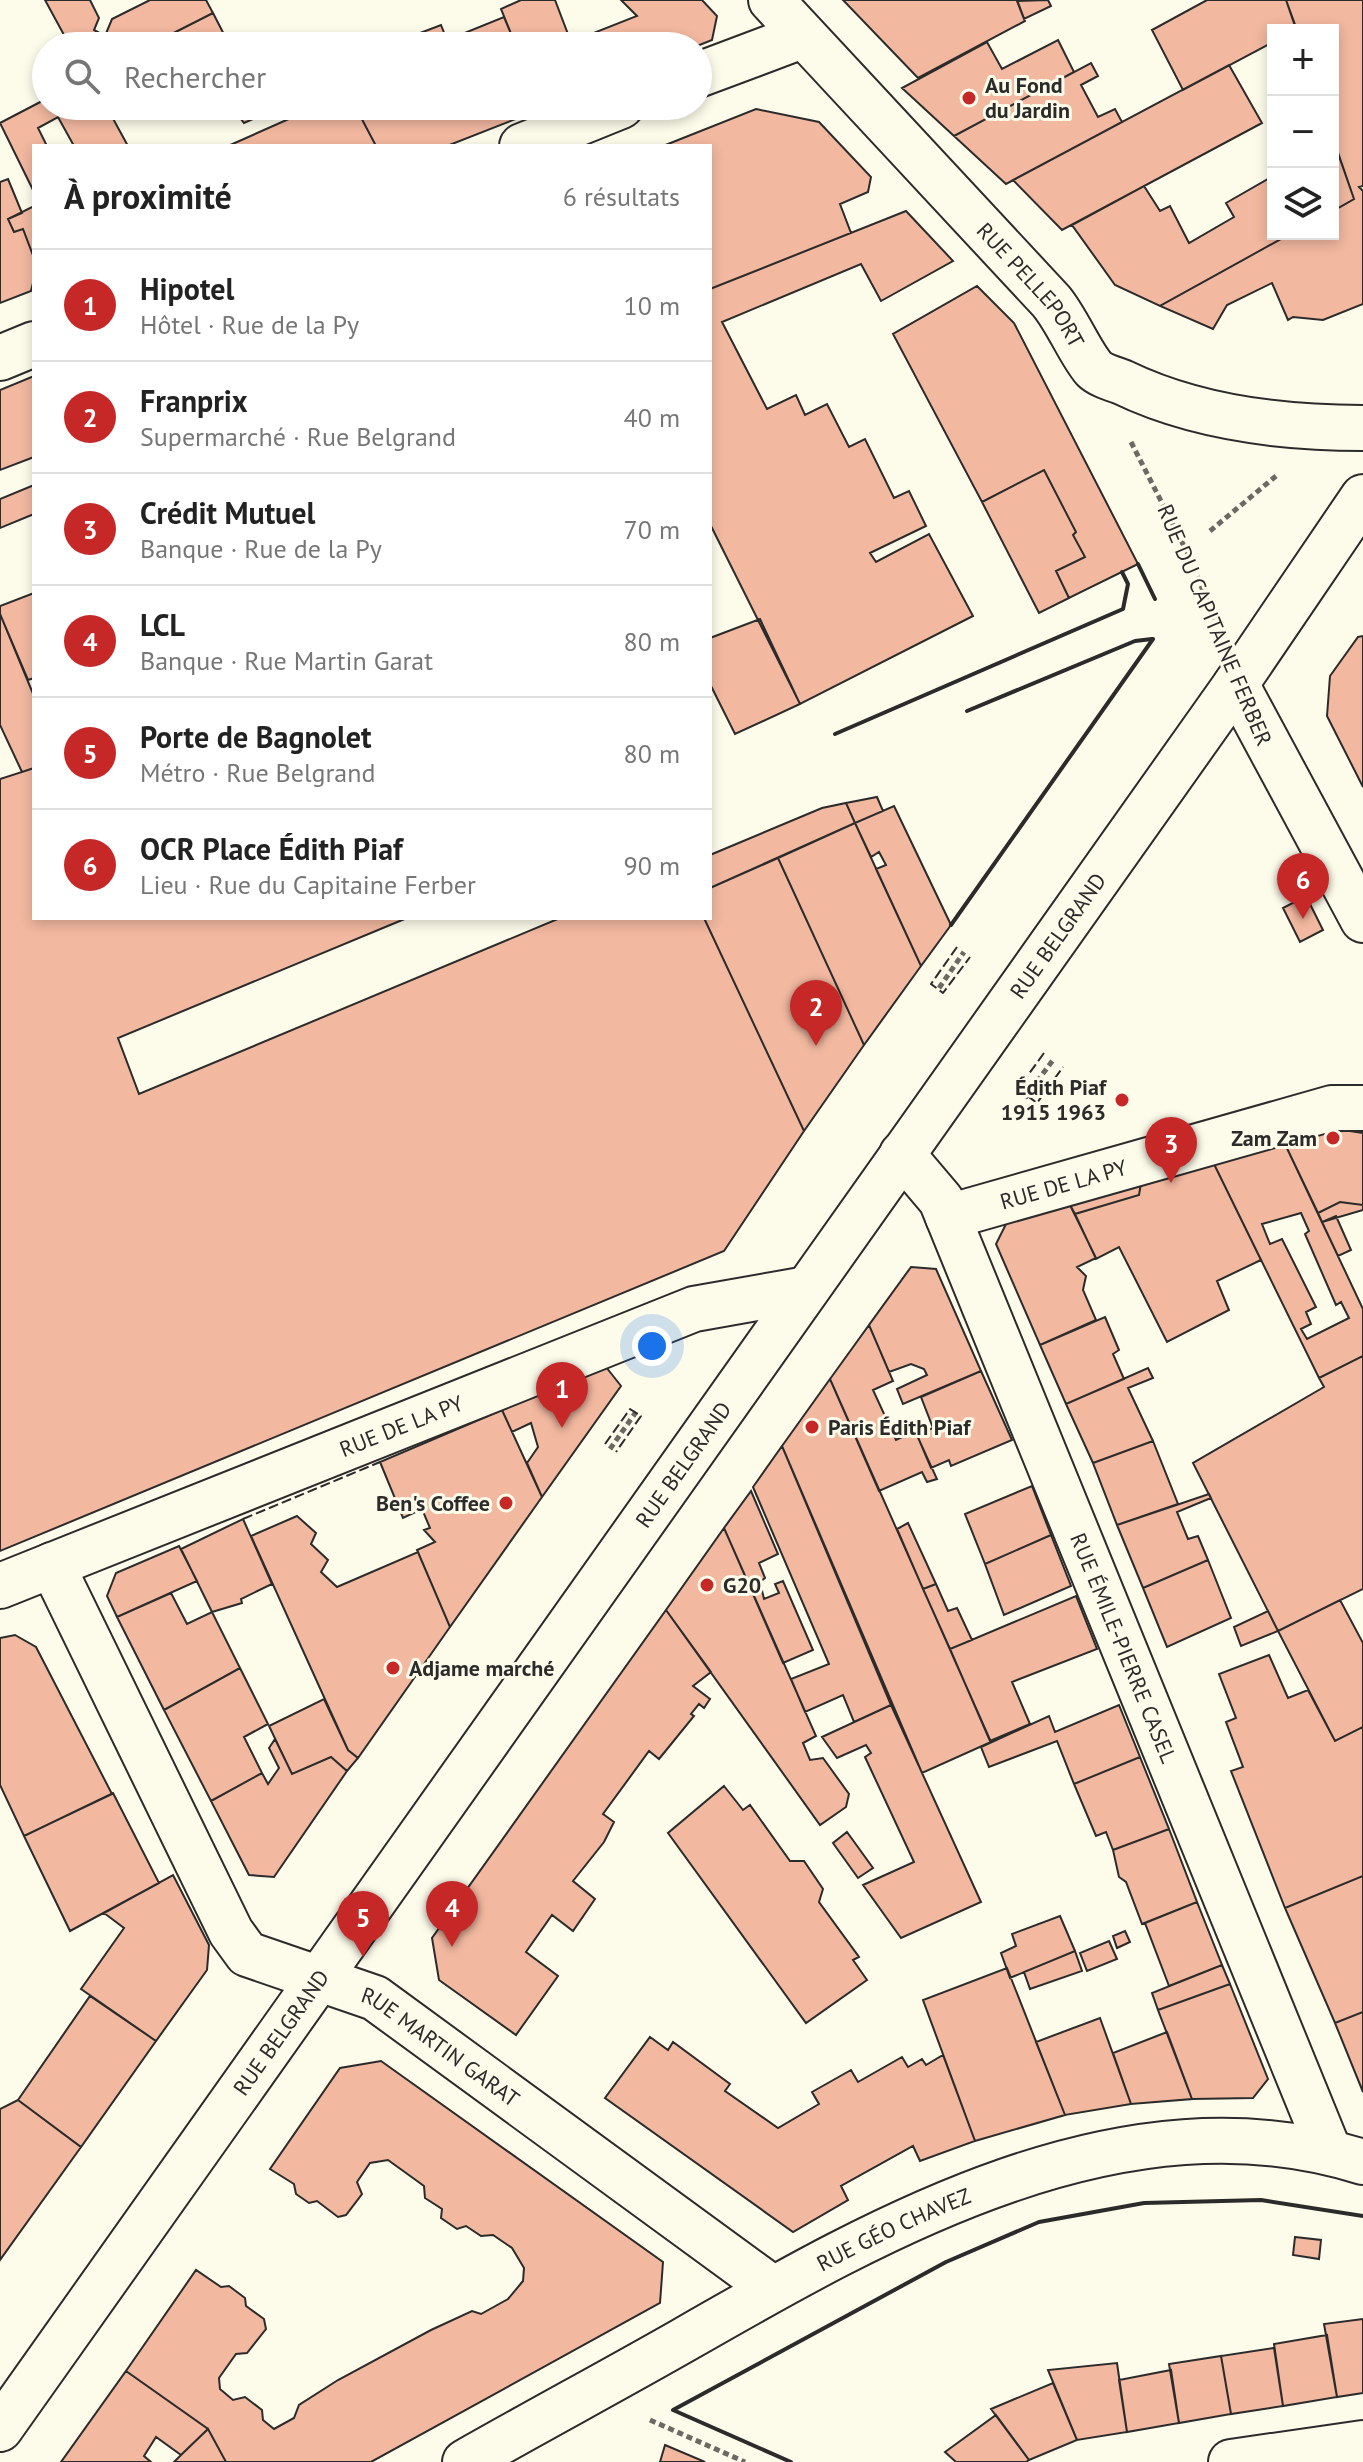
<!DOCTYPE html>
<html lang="fr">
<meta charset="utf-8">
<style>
:root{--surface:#fff;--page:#f2f2f2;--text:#222;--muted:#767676;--line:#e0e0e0;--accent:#c62828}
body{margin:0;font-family:"PT Sans",sans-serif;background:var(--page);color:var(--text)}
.controls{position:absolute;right:24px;top:24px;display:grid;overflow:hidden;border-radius:0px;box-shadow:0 4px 12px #0003}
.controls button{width:72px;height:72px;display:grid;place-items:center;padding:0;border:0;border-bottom:2px solid var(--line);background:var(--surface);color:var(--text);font:40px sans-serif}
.you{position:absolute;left:652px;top:1346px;width:28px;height:28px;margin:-20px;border:6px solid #fff;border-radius:50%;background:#1a73e8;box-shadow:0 0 0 12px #1a73e833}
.badge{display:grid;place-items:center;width:52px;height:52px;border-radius:50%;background:var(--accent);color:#fff;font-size:26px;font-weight:700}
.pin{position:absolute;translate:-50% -66px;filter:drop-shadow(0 2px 4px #0008)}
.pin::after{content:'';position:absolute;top:42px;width:28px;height:24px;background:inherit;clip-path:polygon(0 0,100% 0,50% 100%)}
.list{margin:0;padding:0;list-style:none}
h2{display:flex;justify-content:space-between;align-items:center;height:104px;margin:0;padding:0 32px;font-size:34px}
h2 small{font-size:26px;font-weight:400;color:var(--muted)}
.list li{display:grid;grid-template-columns:52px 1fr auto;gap:24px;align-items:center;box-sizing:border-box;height:112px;padding:0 32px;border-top:2px solid var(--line)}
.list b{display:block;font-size:30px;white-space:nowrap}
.list p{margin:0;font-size:26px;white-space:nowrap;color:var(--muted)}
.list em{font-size:26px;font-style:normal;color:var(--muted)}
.icon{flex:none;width:44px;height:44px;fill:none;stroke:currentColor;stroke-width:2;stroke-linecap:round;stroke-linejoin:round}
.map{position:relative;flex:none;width:1363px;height:2462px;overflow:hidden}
.search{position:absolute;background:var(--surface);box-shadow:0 4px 12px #0003;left:32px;top:32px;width:680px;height:88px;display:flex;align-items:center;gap:20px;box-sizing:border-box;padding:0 28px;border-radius:44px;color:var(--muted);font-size:30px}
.panel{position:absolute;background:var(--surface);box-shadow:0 4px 12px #0003;left:32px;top:144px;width:680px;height:776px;border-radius:0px}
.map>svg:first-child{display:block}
</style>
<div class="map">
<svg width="1363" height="2462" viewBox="0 0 1363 2462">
<rect width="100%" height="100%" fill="#fdfbea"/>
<path fill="#f2b8a0" stroke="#2b2b2b" stroke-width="2" fill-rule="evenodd" d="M 45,0 L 90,0 L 99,18 L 94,30 L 105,36 L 112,19 L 150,0 L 206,0 L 213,13 L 148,46 L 70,46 Z
M 521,0 L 555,0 L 571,42 L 637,16 L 621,0 L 702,0 L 717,16 L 712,40 L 697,46 L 516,46 L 501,9 Z
M 843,0 L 1017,0 L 1025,21 L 918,78 Z
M 1048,0 L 1051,6 L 1024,19 L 1017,1 Z
M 1207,0 L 1286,0 L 1296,29 L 1273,30 L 1273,42 L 1183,90 L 1152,30 Z
M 1286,0 L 1363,0 L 1363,186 L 1359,187 L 1363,191 L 1363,304 L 1323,320 L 1293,317 L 1288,320 L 1272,283 L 1227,305 L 1213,329 L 1160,306 L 1290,234 L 1333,234 L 1333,211 L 1354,199 L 1333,138 L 1333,30 L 1297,30 Z
M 213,13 L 230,46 L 148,46 Z
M 504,17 L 516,46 L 461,46 L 457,36 Z
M 441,25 L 447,40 L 457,36 L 461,46 L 386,46 Z
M 1058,40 L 1074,72 L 954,136 L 902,88 L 987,42 L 1002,69 Z
M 1091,63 L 1098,76 L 1081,85 L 1098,117 L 1115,109 L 1122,122 L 1006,184 L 954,136 Z
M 1229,65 L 1262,123 L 1062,230 L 1013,180 Z
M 46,99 L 46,106 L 127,106 L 111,115 L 128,146 L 74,146 L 58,117 L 38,128 L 47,146 L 34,146 L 34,192 L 0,123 Z
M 231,106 L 262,106 L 266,113 L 244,123 Z
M 318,106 L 355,106 L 376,146 L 228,146 Z
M 355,106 L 540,106 L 541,109 L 447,146 L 376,146 Z
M 756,109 L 819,122 L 871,177 L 868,192 L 840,204 L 851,233 L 710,289 L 710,146 L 663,146 Z
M 1334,142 L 1354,199 L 1333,211 L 1333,142 Z
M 1273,176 L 1273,234 L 1290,234 L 1160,306 L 1115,285 L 1072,225 L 1144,186 L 1160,211 L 1170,206 L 1189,243 L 1234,217 L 1226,203 Z
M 8,179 L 22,213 L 8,219 L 14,232 L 23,229 L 34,258 L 34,279 L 31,291 L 0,303 L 0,182 Z
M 34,206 L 34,258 L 23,229 L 14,232 L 8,219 Z
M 906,211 L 953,261 L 881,301 L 861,264 L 722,322 L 767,409 L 796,395 L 805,415 L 827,404 L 849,447 L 865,439 L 894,498 L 909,491 L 926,526 L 870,553 L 876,562 L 929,534 L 973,616 L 800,704 L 710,524 L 710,289 Z
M 977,286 L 1014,323 L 1138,564 L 1069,598 L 1056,571 L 1085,557 L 1073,535 L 1076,532 L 1044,470 L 982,502 L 893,334 Z
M 34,376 L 34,457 L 0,470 L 0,390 Z
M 1044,470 L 1076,532 L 1073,535 L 1085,557 L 1056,571 L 1069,598 L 1039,613 L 982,502 Z
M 34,485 L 34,514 L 0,528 L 0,499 Z
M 34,593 L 34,678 L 28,680 L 0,614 L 0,606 Z
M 0,614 L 34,696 L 34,768 L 22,772 L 0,725 Z
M 760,619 L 800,704 L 735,734 L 710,684 L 710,638 Z
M 1363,636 L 1363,787 L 1327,716 L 1330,676 L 1358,637 Z
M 34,768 L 34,918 L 407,918 L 118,1038 L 139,1094 L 560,918 L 704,918 L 804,1131 L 724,1251 L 0,1551 L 0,779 Z
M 877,797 L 883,811 L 855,823 L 846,803 Z
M 846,803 L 855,823 L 710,888 L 710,855 L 822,808 Z
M 894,806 L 951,925 L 921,966 L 876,869 L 886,865 L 879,852 L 871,857 L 855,823 Z
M 855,823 L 921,966 L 864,1045 L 778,858 Z
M 778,858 L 864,1045 L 804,1131 L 704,918 L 710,918 L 710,888 Z
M 1306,896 L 1323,930 L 1300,942 L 1283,908 Z
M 1330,1128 L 1363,1133 L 1363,1205 L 1340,1202 L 1318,1213 L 1284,1142 Z
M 1284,1142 L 1363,1309 L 1363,1356 L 1319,1378 L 1213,1162 ZM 1301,1213 L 1309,1231 L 1305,1234 L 1336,1305 L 1341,1302 L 1349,1318 L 1307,1339 L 1301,1329 L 1311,1324 L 1306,1312 L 1316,1307 L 1282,1239 L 1270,1244 L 1262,1224 Z
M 1213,1162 L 1261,1260 L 1217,1281 L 1229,1310 L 1167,1342 L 1119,1247 L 1096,1259 L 1075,1214 L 1139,1195 L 1141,1183 Z
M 1141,1183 L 1139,1195 L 1075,1214 L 1069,1203 Z
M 1340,1202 L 1363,1205 L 1363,1210 L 1322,1222 L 1318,1213 Z
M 1069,1203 L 1096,1258 L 1077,1267 L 1086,1276 L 1083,1290 L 1096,1320 L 1040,1345 L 996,1244 L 1007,1222 Z
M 1336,1216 L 1351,1250 L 1338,1256 L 1322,1222 Z
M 911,1267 L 936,1269 L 981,1371 L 903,1404 L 897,1389 L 927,1375 L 924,1369 L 911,1364 L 889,1372 L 869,1325 Z
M 1105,1317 L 1119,1350 L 1113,1354 L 1124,1379 L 1066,1404 L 1040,1345 Z
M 869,1325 L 893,1381 L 873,1390 L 896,1440 L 915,1431 L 937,1479 L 927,1482 L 922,1472 L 879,1491 L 830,1379 Z
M 1363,1356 L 1363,1589 L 1278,1631 L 1193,1463 L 1324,1387 L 1319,1378 Z
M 606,1367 L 621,1386 L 542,1497 L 527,1463 L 538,1447 L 531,1423 L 512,1432 L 502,1410 Z
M 1148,1368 L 1153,1378 L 1128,1388 L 1153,1441 L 1093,1463 L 1066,1404 Z
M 981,1371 L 1012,1440 L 951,1466 L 949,1460 L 931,1468 L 917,1435 L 933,1428 L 921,1397 Z
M 830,1379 L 991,1742 L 922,1773 L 782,1446 Z
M 502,1410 L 542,1497 L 450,1627 L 417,1550 L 435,1542 L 424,1530 L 430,1528 L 422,1509 L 403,1518 L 380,1462 Z
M 1153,1441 L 1178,1504 L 1117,1525 L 1093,1463 Z
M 782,1446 L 891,1705 L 854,1722 L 843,1695 L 805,1712 L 791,1679 L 829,1664 L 753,1487 Z
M 1032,1486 L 1051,1535 L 985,1564 L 965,1514 Z
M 751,1491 L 778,1554 L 759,1563 L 765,1578 L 760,1582 L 764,1599 L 779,1593 L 775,1584 L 783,1581 L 813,1650 L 783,1663 L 724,1528 Z
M 1209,1494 L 1211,1498 L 1177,1512 L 1188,1539 L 1198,1536 L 1208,1560 L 1143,1588 L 1117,1525 Z
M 297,1516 L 316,1533 L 311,1544 L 328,1560 L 321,1572 L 337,1587 L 418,1552 L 450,1627 L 358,1758 L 348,1750 L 251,1536 Z
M 243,1519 L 272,1584 L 241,1599 L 242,1603 L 212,1612 L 181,1549 Z
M 908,1523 L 936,1584 L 923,1589 L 897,1529 Z
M 724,1528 L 816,1736 L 803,1743 L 810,1760 L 823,1758 L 849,1794 L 846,1807 L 820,1825 L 666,1610 Z
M 1051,1535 L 1071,1586 L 1004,1615 L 985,1564 Z
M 179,1546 L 197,1581 L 117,1617 L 107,1596 L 116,1573 Z
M 1208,1560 L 1231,1618 L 1167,1647 L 1143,1588 Z
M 936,1584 L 948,1611 L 957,1608 L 972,1640 L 950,1649 L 923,1589 Z
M 171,1593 L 187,1624 L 212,1612 L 240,1668 L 164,1710 L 117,1617 Z
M 1076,1596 L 1097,1649 L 1012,1682 L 1030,1724 L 990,1741 L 950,1649 Z
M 1340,1600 L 1363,1643 L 1363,1727 L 1335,1741 L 1278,1631 Z
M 666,1610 L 711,1672 L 693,1686 L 710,1699 L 704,1708 L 699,1704 L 691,1714 L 694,1716 L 659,1759 L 649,1751 L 603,1814 L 614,1822 L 604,1842 L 573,1881 L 595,1899 L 573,1931 L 552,1915 L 526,1952 L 558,1976 L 516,2035 L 439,1980 L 432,1938 Z
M 1268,1611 L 1278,1631 L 1241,1646 L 1234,1627 Z
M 15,1635 L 36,1647 L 112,1794 L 24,1836 L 0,1785 L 0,1638 Z
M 1269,1655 L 1288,1698 L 1308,1690 L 1335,1741 L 1363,1727 L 1363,1876 L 1285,1908 L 1231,1771 L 1243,1767 L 1226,1722 L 1236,1718 L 1219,1674 Z
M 240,1668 L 268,1724 L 244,1737 L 262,1773 L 211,1801 L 164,1710 Z
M 324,1699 L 348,1750 L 358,1758 L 347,1771 L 331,1757 L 292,1774 L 269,1726 Z
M 891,1705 L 981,1902 L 901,1938 L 863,1885 L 914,1862 L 865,1757 L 871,1753 L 866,1745 L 837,1758 L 822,1737 Z
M 1119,1705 L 1140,1757 L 1074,1784 L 1057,1741 L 989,1767 L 981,1747 L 1049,1716 L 1055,1732 Z
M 275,1739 L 292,1774 L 331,1757 L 347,1771 L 274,1877 L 249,1875 L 211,1801 L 262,1773 L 268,1784 L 279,1768 L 269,1748 Z
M 1140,1757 L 1169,1829 L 1113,1850 L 1106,1832 L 1096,1836 L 1074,1784 Z
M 724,1786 L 743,1810 L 750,1805 L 790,1861 L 804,1861 L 823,1889 L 819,1902 L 859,1957 L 853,1960 L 867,1980 L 806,2023 L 668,1833 Z
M 113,1793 L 159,1883 L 70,1931 L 24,1836 Z
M 1169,1829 L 1197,1902 L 1142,1924 L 1126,1882 L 1119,1877 L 1113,1850 Z
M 847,1832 L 873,1868 L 858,1878 L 833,1843 Z
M 173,1875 L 209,1945 L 207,1970 L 156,2041 L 81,1989 L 124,1928 L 104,1913 Z
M 1363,1876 L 1363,2012 L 1335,2023 L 1285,1908 Z
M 1197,1902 L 1222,1965 L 1169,1986 L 1145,1923 Z
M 1060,1916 L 1075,1951 L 1010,1978 L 1001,1953 L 1016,1946 L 1012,1934 Z
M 1125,1931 L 1130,1942 L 1117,1948 L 1113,1936 Z
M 1109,1941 L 1117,1959 L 1087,1971 L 1080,1953 Z
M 1075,1951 L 1082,1971 L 1030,1989 L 1024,1972 Z
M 1222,1965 L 1230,1984 L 1158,2010 L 1152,1993 Z
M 1007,1968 L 1065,2115 L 975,2141 L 923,2000 Z
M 1230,1984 L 1268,2079 L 1253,2098 L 1192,2099 L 1158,2010 Z
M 90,1996 L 156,2041 L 81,2147 L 18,2100 Z
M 1363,2012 L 1363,2092 L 1335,2023 Z
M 1100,2018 L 1131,2104 L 1065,2115 L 1036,2042 Z
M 1167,2032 L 1192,2099 L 1131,2104 L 1113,2053 Z
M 650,2037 L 668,2050 L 673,2042 L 730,2084 L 725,2091 L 778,2128 L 819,2104 L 812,2092 L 851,2070 L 858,2082 L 902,2057 L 908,2067 L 922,2059 L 926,2065 L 943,2055 L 975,2141 L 920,2161 L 913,2146 L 841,2186 L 848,2200 L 793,2232 L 605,2098 Z
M 381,2061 L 663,2262 L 660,2303 L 371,2462 L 226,2462 L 208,2429 L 126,2371 L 196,2270 L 221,2287 L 229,2286 L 245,2298 L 246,2306 L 264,2319 L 266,2329 L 247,2353 L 236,2354 L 219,2378 L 220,2389 L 233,2400 L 245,2397 L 262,2410 L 263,2420 L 274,2429 L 294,2418 L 299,2405 L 338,2380 L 431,2330 L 472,2311 L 481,2314 L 508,2299 L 523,2281 L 524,2268 L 512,2248 L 493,2235 L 481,2236 L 466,2226 L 457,2229 L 441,2218 L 442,2209 L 425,2198 L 424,2186 L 388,2160 L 370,2163 L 357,2182 L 362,2194 L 346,2215 L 338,2217 L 317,2201 L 309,2203 L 296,2194 L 294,2184 L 270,2169 L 340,2068 Z
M 18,2100 L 81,2147 L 0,2260 L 0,2109 Z
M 1295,2237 L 1321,2240 L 1319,2259 L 1293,2255 Z
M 1363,2319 L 1363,2393 L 1337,2397 L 1324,2324 Z
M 1327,2335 L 1337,2397 L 1283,2406 L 1274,2344 Z
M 1274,2348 L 1283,2406 L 1231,2414 L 1221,2356 Z
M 1221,2356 L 1231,2414 L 1179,2423 L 1169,2364 Z
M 1117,2363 L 1127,2432 L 1077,2440 L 1048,2370 Z
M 1171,2370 L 1179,2423 L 1127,2432 L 1119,2380 Z
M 126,2371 L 208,2429 L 181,2455 L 156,2437 L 144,2456 L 151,2462 L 61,2462 Z
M 1053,2383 L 1077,2440 L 1029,2460 L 991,2409 Z
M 996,2415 L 1029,2460 L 1026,2462 L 956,2462 L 945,2452 Z
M 208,2429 L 226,2462 L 174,2462 L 181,2455 Z
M 665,2445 L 705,2462 L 660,2462 Z"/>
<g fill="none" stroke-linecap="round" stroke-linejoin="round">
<defs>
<g id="street">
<path id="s1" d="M 771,0 L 1051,301 C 1067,320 1080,353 1094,369 C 1100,375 1114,379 1122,382 C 1196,418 1281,428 1363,428"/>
<path d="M 698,75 L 802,36"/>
<path d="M 522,146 L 621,106"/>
<path d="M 0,358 L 34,344"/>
<path d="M 1236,684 L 1363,920"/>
<path id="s2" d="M 902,1154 L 941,1200 L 1329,2151"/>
<path id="s3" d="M 948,1217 L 1332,1108 L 1363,1108"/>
<path id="s4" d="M 52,1565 L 231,1932 L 247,1954 L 375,1998 L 772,2288"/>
<path id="s5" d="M 0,1586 L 694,1309 L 807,1289"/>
<path id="s6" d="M 465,2462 C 537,2421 610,2382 682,2341 C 882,2226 1124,2087 1363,2162"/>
<path d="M 1231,2462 L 1363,2443"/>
</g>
<g id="primary">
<path id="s7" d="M 0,2429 L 1236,684 L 1363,497"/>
</g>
</defs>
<use href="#street" stroke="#2b2b2b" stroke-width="48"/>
<use href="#primary" stroke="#2b2b2b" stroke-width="48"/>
<path stroke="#6a6964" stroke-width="5" stroke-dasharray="6 4" stroke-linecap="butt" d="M 1131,442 L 1190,558 L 1215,621
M 1210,531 L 1276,476
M 939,988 L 964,952
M 1025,1098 L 1053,1060
M 610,1449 L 636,1412
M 650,2420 L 745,2462"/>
<use href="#street" stroke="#fdfbea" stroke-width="44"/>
<use href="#primary" stroke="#fdfbea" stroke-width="44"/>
<path stroke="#2b2b2b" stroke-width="2" stroke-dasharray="10 4" stroke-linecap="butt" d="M 957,947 L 931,984 L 943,993 L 970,957
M 1044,1053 L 1018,1089 L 1037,1103 L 1063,1067
M 605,1444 L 630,1409 L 641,1416 L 616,1452
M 243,1519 L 380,1462"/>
<path stroke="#2b2b2b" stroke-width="4" d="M 1138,564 L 1155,599
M 967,711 L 1135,641 L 1152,639
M 835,734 L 1123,609 L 1128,584 L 1122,572
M 951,925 L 1153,639
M 791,2462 L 673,2410 L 946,2262 L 1039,2222 L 1144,2203 L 1261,2200 L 1363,2216"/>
</g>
<g fill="#c62828" stroke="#fdfbea" stroke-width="3">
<circle cx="969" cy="98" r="8"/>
<circle cx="1122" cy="1100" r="8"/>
<circle cx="1333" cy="1138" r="8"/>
<circle cx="812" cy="1427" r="8"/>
<circle cx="506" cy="1503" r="8"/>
<circle cx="707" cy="1585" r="8"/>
<circle cx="393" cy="1668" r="8"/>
</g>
<g text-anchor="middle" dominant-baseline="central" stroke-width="6" stroke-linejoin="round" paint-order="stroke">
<g font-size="22" font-weight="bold" fill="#2b2b2b" stroke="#fdfbea" text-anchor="start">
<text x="985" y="85">Au Fond<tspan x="985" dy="25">du Jardin</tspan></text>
<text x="1106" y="1087" text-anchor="end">Édith Piaf<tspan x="1106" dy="25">1915 1963</tspan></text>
<text x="1317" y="1138" text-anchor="end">Zam Zam</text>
<text x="828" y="1427">Paris Édith Piaf</text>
<text x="490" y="1503" text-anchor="end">Ben's Coffee</text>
<text x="723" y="1585">G20</text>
<text x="409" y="1668">Adjame marché</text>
</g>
<g font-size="22" fill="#2b2b2b" stroke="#fdfbea">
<text stroke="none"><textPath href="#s1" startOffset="386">RUE PELLEPORT</textPath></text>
<text transform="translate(1215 625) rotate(67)">RUE DU CAPITAINE FERBER</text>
<text stroke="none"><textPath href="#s7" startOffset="1830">RUE BELGRAND</textPath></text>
<text stroke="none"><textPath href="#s3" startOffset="120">RUE DE LA PY</textPath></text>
<text stroke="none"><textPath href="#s5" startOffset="432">RUE DE LA PY</textPath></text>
<text stroke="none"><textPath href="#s7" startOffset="1182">RUE BELGRAND</textPath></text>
<text stroke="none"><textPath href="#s2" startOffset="544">RUE ÉMILE-PIERRE CASEL</textPath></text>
<text stroke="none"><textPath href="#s7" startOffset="486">RUE BELGRAND</textPath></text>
<text stroke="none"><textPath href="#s4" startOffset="652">RUE MARTIN GARAT</textPath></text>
<text stroke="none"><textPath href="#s6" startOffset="488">RUE GÉO CHAVEZ</textPath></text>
</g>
</g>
</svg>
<div class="controls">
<button>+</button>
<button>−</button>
<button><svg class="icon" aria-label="layers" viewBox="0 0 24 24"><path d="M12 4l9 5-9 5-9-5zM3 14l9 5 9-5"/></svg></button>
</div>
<div class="you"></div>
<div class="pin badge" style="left:562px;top:1428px">1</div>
<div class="pin badge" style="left:816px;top:1046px">2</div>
<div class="pin badge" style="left:1171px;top:1183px">3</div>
<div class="pin badge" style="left:452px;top:1947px">4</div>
<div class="pin badge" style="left:363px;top:1957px">5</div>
<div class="pin badge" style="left:1303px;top:919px">6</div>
<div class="search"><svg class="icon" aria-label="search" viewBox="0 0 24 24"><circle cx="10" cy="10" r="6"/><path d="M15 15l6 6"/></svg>Rechercher</div>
<section class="panel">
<h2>À proximité<small>6 résultats</small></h2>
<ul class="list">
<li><span class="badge">1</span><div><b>Hipotel</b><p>Hôtel · Rue de la Py</p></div><em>10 m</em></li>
<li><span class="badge">2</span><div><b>Franprix</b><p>Supermarché · Rue Belgrand</p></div><em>40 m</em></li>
<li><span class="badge">3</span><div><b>Crédit Mutuel</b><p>Banque · Rue de la Py</p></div><em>70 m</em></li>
<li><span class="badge">4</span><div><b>LCL</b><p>Banque · Rue Martin Garat</p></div><em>80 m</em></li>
<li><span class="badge">5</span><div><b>Porte de Bagnolet</b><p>Métro · Rue Belgrand</p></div><em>80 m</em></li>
<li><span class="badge">6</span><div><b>OCR Place Édith Piaf</b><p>Lieu · Rue du Capitaine Ferber</p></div><em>90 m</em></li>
</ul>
</section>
</div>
